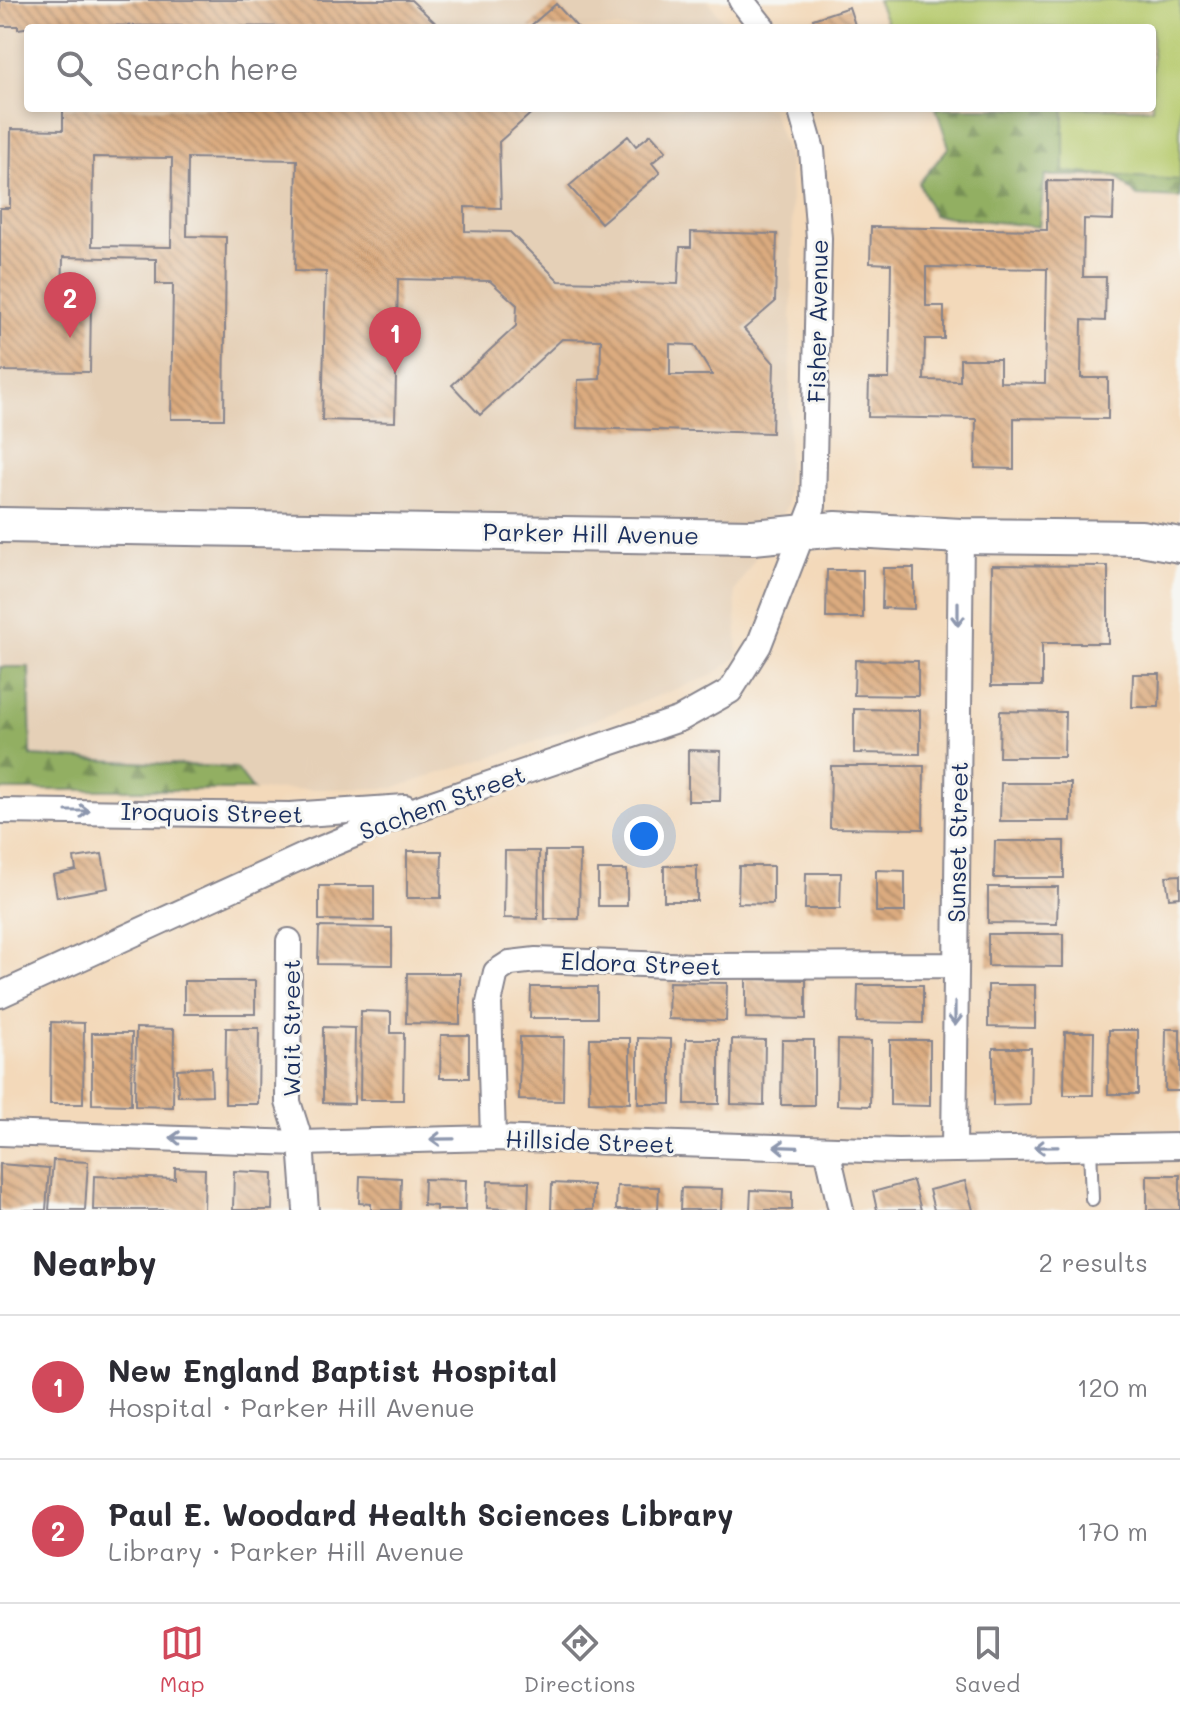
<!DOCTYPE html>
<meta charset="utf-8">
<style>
:root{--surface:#fff;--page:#f7f7f7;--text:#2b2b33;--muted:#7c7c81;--line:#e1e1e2;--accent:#d1495b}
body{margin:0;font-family:Mali,sans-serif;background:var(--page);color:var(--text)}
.you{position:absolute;left:644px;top:836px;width:28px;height:28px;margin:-20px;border:6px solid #fff;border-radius:50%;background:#1a73e8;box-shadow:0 0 0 12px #1a73e833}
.badge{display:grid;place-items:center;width:52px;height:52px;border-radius:50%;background:var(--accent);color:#fff;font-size:26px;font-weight:700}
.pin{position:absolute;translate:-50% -66px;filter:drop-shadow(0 2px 4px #0008)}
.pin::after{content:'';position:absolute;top:42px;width:28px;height:24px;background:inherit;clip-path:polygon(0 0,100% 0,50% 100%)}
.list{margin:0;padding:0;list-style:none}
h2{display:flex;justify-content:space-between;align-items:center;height:104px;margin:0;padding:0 32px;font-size:34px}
h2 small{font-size:26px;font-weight:400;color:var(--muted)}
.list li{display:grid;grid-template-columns:52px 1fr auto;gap:24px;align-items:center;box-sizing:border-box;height:144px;padding:0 32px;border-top:2px solid var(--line)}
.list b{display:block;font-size:30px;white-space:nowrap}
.list p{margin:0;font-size:26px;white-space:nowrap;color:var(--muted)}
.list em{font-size:26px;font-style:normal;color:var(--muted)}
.icon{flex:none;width:44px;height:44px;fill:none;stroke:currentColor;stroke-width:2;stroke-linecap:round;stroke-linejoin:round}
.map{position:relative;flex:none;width:1180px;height:1210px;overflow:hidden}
.search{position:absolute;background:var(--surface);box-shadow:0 4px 12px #0003;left:24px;right:24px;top:24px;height:88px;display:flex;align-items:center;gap:20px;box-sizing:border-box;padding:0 28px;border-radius:8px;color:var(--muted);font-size:30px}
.sheet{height:392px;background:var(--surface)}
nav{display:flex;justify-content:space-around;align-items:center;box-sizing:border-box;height:112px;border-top:2px solid var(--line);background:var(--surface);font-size:22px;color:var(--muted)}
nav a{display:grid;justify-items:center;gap:4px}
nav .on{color:var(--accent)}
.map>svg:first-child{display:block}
</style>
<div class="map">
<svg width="1180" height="1210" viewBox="0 0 1180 1210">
<defs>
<pattern id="forest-firs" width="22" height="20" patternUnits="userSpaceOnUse" patternTransform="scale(2)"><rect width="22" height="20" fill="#92af62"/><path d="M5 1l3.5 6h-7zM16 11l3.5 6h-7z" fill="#768f54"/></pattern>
<pattern id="building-back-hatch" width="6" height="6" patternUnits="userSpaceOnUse" patternTransform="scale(2)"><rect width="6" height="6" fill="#dbab7f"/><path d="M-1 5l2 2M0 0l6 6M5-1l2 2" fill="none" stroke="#b18c6b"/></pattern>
</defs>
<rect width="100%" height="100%" fill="#f6f6f2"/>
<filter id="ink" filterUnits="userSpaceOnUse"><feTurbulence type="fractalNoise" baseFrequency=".0125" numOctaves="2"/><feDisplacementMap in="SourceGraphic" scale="16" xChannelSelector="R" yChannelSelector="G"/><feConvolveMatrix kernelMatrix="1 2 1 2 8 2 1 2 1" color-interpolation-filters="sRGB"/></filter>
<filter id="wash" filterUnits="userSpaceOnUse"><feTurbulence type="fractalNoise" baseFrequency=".006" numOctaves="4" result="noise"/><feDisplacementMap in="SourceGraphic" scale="32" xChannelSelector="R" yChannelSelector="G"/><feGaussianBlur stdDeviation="1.8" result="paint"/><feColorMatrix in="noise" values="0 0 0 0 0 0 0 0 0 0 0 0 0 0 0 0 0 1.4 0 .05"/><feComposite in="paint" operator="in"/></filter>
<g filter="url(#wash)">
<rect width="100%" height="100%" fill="#f3d9ba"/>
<path fill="#e5d0b7" d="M 0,0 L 707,0 L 729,28 L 28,28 L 28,108 L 771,108 L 789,159 L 793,241 L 787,506 L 735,591 L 738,657 L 711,676 L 513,750 L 394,788 L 253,790 L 236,768 L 31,756 L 29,668 L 0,667 Z"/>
<path fill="url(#forest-firs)" stroke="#566f60" stroke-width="2" d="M 1180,0 L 1180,198 L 1137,196 L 1116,176 L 1045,176 L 1039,227 L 933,215 L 919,183 L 949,147 L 936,108 L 1152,108 L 1152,28 Z
M 0,667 L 29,667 L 31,756 L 236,768 L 253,790 L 0,790 Z"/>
<path fill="#b8cb6f" stroke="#6a7d66" stroke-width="2" d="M 877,0 L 1180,0 L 1180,180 L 1064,172 L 1064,108 L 1152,108 L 1152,28 L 889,28 Z"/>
<g id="blocks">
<path fill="url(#building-back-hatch)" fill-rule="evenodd" d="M 0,0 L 411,0 L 441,28 L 44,25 L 18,29 L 18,26 L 0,26 Z
M 556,4 L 578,28 L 528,28 Z
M 849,7 L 856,28 L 816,28 L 813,19 Z
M 63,108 L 537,108 L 499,142 L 501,208 L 465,207 L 465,231 L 510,232 L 559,281 L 678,284 L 680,247 L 691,247 L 691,232 L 777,234 L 775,302 L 744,329 L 774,363 L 772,433 L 577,428 L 578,380 L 600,379 L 601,340 L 562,339 L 480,415 L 452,385 L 516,326 L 517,305 L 490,281 L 398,279 L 395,422 L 322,420 L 326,272 L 295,271 L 297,160 L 188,158 L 187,236 L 226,237 L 224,419 L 171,419 L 173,284 L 156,284 L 156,259 L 63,257 L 62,300 L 91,301 L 90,372 L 0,371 L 0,208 L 10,208 L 11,129 L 63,130 ZM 93,157 L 172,158 L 171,247 L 92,246 ZM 670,344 L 694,345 L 712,375 L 670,375 Z
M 651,134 L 666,151 L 652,163 L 660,173 L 601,223 L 569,186 L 628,136 L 636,146 Z
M 1047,181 L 1114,182 L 1113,220 L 1084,219 L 1083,277 L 1106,277 L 1105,321 L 1082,320 L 1081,378 L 1108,378 L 1108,419 L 1014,418 L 1014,469 L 975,468 L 976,419 L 868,417 L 869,379 L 889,379 L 891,264 L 870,263 L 871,227 L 1047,230 ZM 926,267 L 1047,269 L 1045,383 L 1000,382 L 1000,359 L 960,359 L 960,381 L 924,380 L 925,339 L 944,339 L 944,306 L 926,306 Z
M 992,565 L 1108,566 L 1108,643 L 1042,643 L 1042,686 L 991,686 Z
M 883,568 L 914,568 L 914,609 L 882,608 Z
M 827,570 L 863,570 L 863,618 L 826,618 Z
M 855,660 L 918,661 L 918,696 L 854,695 Z
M 1133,674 L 1160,674 L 1159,707 L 1132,707 Z
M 854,709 L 920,710 L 920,754 L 854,753 Z
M 1000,711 L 1065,712 L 1064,757 L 999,757 Z
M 688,750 L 721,751 L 720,801 L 688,801 Z
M 831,766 L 924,766 L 923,829 L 830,828 Z
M 1001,783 L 1071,783 L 1071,821 L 1000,821 Z
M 995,841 L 1064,841 L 1064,878 L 994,878 Z
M 407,851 L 442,851 L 441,898 L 407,898 Z
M 505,851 L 539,851 L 538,919 L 504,918 Z
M 545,851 L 580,851 L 579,919 L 545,919 Z
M 102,854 L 108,888 L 57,897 L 53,875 L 76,870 L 74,858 Z
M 664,866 L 697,866 L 697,901 L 664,901 Z
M 739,866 L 773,866 L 773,904 L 738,903 Z
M 598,870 L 627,870 L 627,906 L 598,906 Z
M 876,870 L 905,871 L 905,912 L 876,912 Z
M 806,873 L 841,873 L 840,909 L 805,909 Z
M 1180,875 L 1180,897 L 1169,898 L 1166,876 Z
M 319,886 L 374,886 L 374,921 L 319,920 Z
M 988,887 L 1058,887 L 1057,924 L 988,923 Z
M 319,927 L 392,928 L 392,965 L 318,964 Z
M 988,934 L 1063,934 L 1063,967 L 988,966 Z
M 407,973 L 460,973 L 460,1024 L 406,1023 Z
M 746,979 L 806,980 L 806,1019 L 746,1018 Z
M 184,981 L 255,981 L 255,1014 L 184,1014 Z
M 669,982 L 727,983 L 726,1021 L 668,1019 Z
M 858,985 L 923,985 L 923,1023 L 857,1022 Z
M 988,985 L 1035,985 L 1035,1028 L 988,1027 Z
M 531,987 L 597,987 L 597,1018 L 530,1018 Z
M 361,1011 L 391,1012 L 391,1033 L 404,1033 L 403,1100 L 360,1100 Z
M 51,1022 L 84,1023 L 83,1104 L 50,1104 Z
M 323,1027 L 355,1028 L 354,1104 L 323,1103 Z
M 136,1028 L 174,1029 L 173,1107 L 135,1106 Z
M 226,1028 L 259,1028 L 258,1104 L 225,1104 Z
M 1166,1029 L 1180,1029 L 1180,1091 L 1165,1091 Z
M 1109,1030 L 1138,1030 L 1138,1094 L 1108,1094 Z
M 1065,1032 L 1094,1032 L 1093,1095 L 1064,1095 Z
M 92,1033 L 132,1033 L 131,1105 L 92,1104 Z
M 441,1035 L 469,1035 L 469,1078 L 440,1078 Z
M 520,1037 L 564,1037 L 563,1101 L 519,1100 Z
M 590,1038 L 630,1038 L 630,1103 L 589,1102 Z
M 638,1038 L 671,1039 L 671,1104 L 638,1104 Z
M 686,1039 L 719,1039 L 719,1104 L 685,1104 Z
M 732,1039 L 765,1040 L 764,1105 L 731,1104 Z
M 782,1040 L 814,1040 L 814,1105 L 781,1105 Z
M 838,1040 L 871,1041 L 870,1106 L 837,1105 Z
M 890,1040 L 930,1040 L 930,1106 L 890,1105 Z
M 993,1048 L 1031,1048 L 1030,1105 L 993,1106 Z
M 211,1067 L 212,1095 L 178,1096 L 177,1069 Z
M 53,1160 L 88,1162 L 85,1210 L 49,1210 Z
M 0,1164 L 49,1168 L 46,1210 L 0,1210 Z
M 175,1168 L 205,1169 L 204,1210 L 93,1210 L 94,1176 L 175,1179 Z
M 234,1171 L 273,1173 L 272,1210 L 233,1210 Z
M 1147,1175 L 1180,1175 L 1180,1210 L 1147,1210 Z
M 360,1176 L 401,1178 L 400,1210 L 371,1210 L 371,1204 L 359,1203 Z
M 424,1179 L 466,1180 L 465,1210 L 436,1210 L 436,1206 L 423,1205 Z
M 488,1181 L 529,1182 L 528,1210 L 487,1208 Z
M 913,1181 L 921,1210 L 877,1210 L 873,1192 Z
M 965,1181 L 973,1210 L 934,1210 L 929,1190 Z
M 552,1183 L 593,1185 L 593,1210 L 551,1210 Z
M 617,1186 L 659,1187 L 658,1210 L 616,1210 Z
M 681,1188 L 722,1189 L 721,1210 L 680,1210 Z
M 751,1190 L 792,1192 L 792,1210 L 750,1210 Z"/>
</g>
</g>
<g filter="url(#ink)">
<use href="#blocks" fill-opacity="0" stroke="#87848c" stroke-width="2"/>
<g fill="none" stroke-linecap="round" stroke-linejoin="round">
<defs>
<path id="lane" d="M 1090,1147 L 1092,1199"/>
<path id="street" d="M 741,0 L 763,28
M 0,811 L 290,815 L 405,807
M 289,941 L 288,1102 L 301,1143 L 306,1210
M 0,995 L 308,854 L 424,806 L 680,719 L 730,691 L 759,645 L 813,506 L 819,238 L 812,150 L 800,108
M 0,1133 L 301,1143 L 493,1138 L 898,1151 L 1180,1146
M 493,1138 L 489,1003 L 496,972 L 510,963 L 536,960 L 695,966 L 955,965
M 954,1148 L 961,536
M 827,1149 L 841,1210"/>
<path id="secondary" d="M 0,525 L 753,537 L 836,529 L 961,536 L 1141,538 L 1180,545"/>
</defs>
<use href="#lane" stroke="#87848c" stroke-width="16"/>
<use href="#street" stroke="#87848c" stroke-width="28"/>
<use href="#secondary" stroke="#87848c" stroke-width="38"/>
<use href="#lane" stroke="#fff" stroke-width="12"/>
<use href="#street" stroke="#fff" stroke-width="24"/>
<use href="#secondary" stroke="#fff" stroke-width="34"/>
</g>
<defs><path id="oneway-shaft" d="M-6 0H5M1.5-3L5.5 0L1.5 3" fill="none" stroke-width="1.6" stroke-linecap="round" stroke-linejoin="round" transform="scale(2)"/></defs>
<g stroke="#8d97ae">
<use href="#oneway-shaft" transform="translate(958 614) rotate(90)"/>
<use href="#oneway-shaft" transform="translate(78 811)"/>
<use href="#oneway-shaft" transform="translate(955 1014) rotate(90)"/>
<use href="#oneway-shaft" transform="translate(182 1138) rotate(-178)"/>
<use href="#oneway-shaft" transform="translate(442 1139) rotate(179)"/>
<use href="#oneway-shaft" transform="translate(786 1147) rotate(-178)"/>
<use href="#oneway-shaft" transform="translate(1046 1147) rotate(179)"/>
</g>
</g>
<g text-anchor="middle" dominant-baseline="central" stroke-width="6" stroke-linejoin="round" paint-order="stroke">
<g font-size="24" fill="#1b2f5e" stroke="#f6f6f2">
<text transform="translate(817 321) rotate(-89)">Fisher Avenue</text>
<text transform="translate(591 533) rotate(1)">Parker Hill Avenue</text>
<text transform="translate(442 802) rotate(-20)">Sachem Street</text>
<text transform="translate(212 812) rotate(1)">Iroquois Street</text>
<text transform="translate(957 842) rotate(-89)">Sunset Street</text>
<text transform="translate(641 963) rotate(2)">Eldora Street</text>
<text transform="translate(290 1028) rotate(-90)">Wait Street</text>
<text transform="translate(590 1141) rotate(2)">Hillside Street</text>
</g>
</g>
</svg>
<div class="you"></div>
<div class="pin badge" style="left:395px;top:373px">1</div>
<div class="pin badge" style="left:70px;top:338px">2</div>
<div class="search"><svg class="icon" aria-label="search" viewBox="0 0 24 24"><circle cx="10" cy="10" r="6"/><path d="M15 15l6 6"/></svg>Search here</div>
</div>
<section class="sheet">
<h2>Nearby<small>2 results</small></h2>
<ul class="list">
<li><span class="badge">1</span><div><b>New England Baptist Hospital</b><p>Hospital · Parker Hill Avenue</p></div><em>120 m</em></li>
<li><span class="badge">2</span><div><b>Paul E. Woodard Health Sciences Library</b><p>Library · Parker Hill Avenue</p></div><em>170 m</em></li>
</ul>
</section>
<nav>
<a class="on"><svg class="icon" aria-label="map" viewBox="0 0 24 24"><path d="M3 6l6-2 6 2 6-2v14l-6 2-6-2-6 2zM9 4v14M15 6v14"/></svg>Map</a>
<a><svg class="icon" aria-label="directions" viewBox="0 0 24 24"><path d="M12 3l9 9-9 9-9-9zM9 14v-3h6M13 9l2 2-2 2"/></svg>Directions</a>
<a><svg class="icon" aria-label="saved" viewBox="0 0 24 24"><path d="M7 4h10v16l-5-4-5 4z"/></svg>Saved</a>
</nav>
